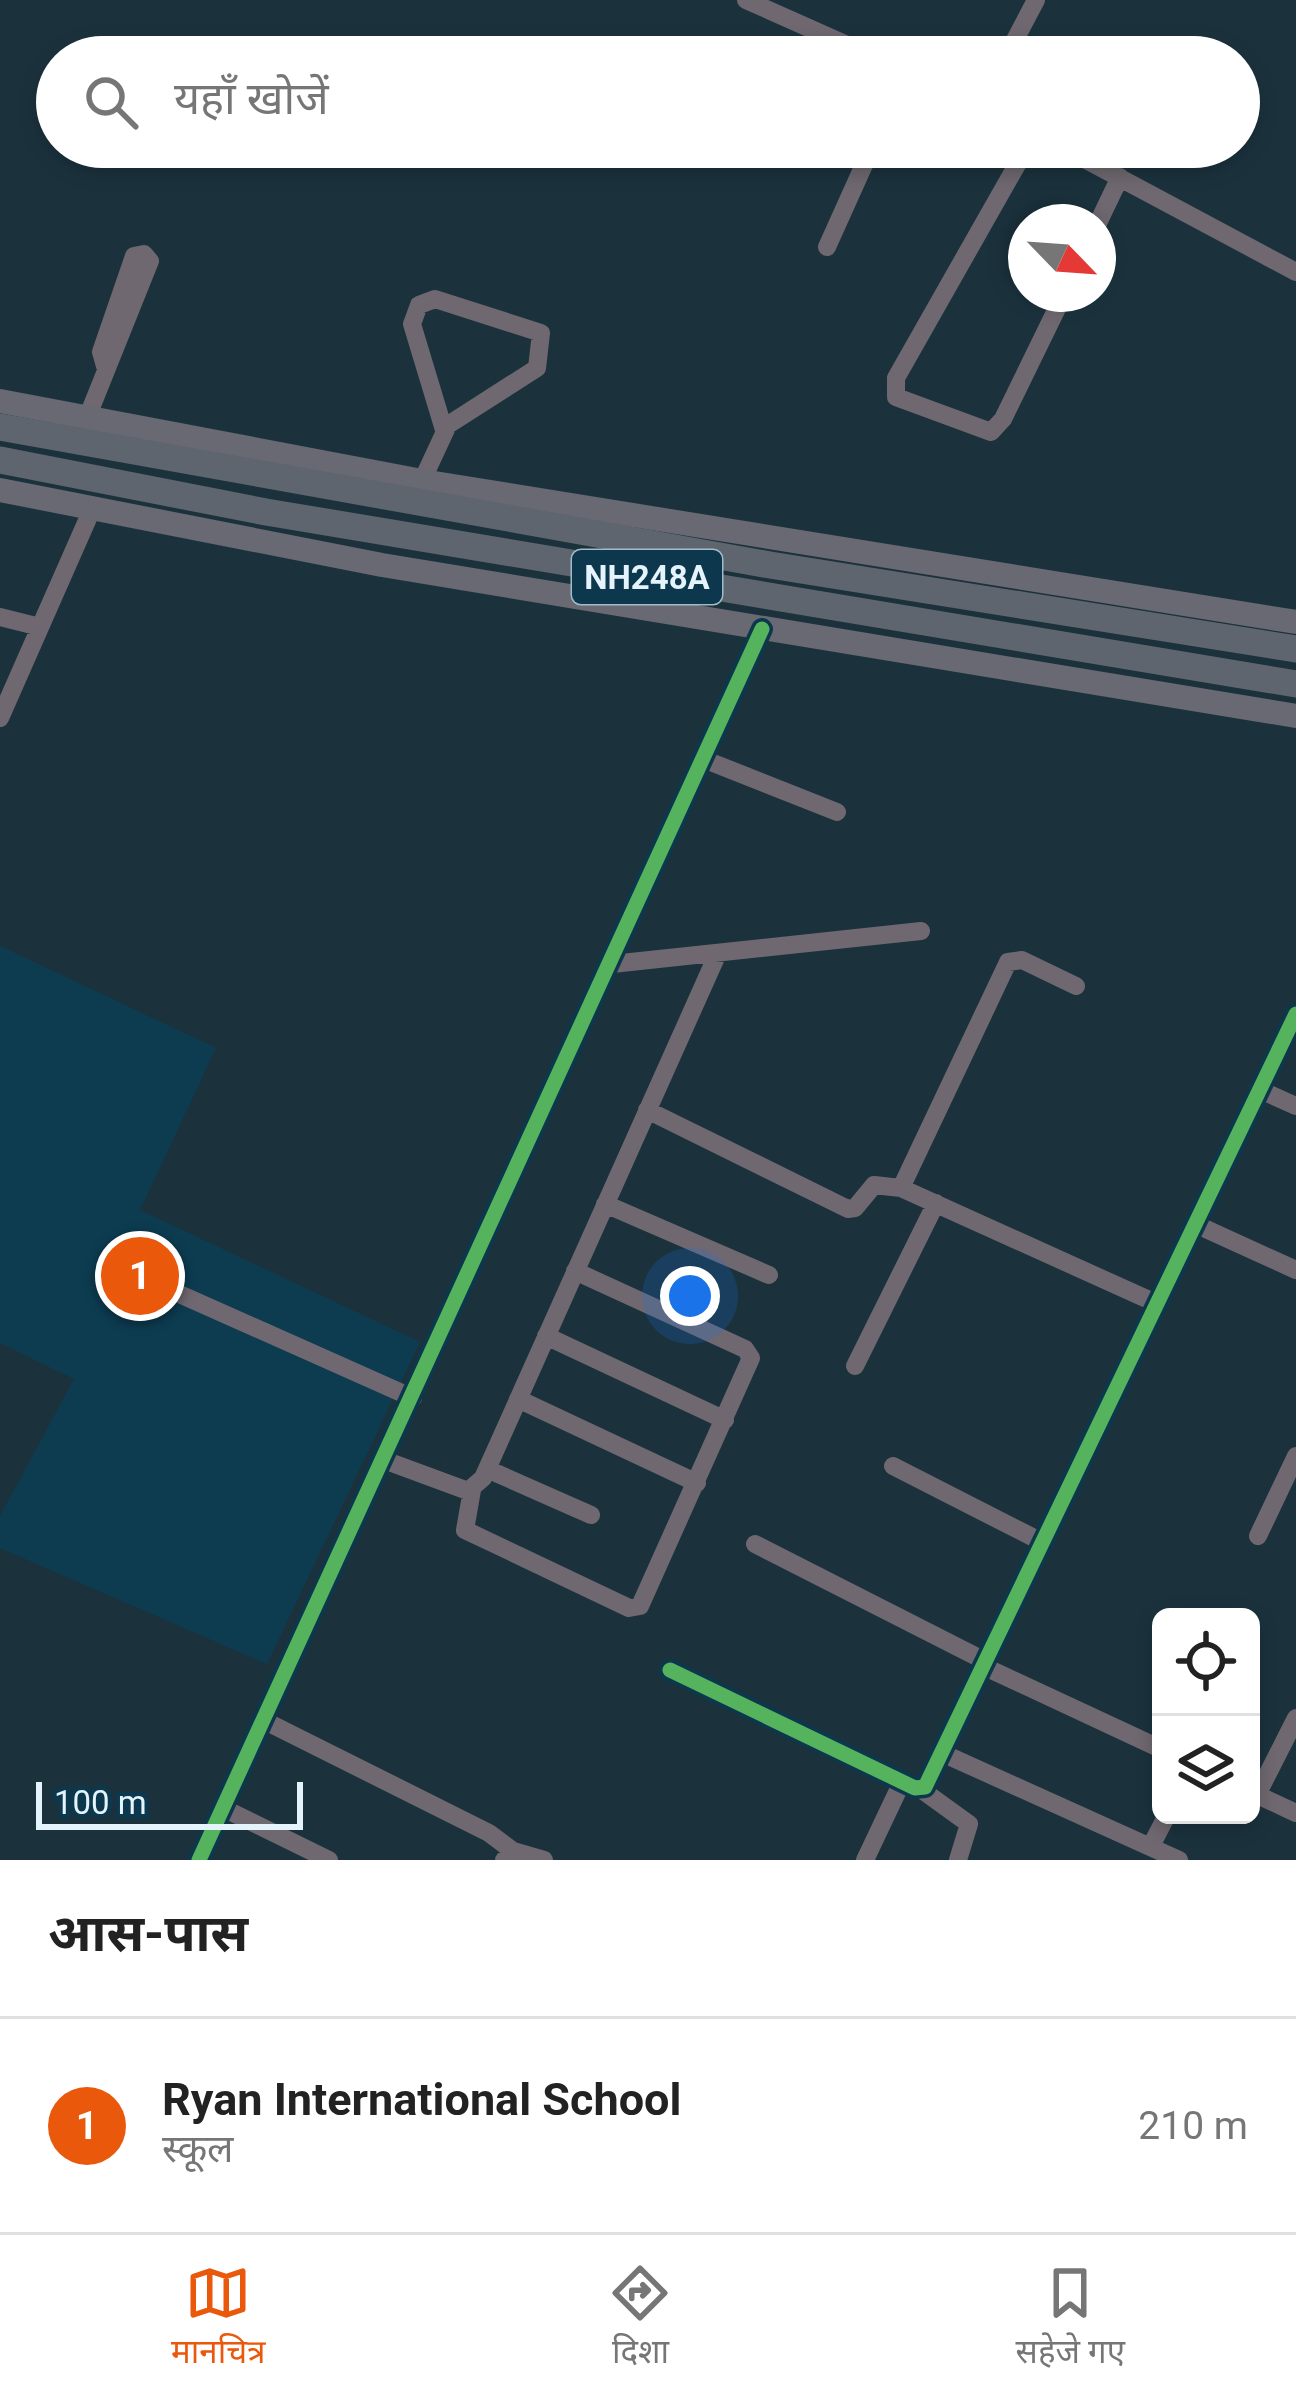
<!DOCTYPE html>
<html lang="hi">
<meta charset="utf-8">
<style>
:root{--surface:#fff;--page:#f2f2f2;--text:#222;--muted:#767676;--line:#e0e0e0;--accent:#ea580c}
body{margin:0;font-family:Roboto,"Noto Sans Devanagari",sans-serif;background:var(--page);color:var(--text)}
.controls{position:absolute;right:36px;bottom:36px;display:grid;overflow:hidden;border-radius:18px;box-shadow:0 6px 18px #0003}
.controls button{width:108px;height:108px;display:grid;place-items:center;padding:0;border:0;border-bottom:3px solid var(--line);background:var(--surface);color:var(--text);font:60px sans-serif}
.compass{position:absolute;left:1008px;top:204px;width:108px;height:108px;border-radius:50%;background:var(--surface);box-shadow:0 6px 18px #0003;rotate:115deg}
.scale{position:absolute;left:36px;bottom:30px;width:267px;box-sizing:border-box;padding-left:12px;border:6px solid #e4f3fc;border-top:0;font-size:33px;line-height:42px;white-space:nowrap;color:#e4f3fc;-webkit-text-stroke:9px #0c374c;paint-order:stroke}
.you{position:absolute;left:690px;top:1296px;width:42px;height:42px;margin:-30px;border:9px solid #fff;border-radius:50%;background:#1a73e8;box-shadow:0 0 0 18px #1a73e833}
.badge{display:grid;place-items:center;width:78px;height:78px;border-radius:50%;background:var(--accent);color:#fff;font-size:39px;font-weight:700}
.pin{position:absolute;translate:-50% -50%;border:6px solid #fff;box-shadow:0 3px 12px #0006}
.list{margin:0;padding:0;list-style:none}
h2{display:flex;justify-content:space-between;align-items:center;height:156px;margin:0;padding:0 48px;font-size:51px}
h2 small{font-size:39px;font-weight:400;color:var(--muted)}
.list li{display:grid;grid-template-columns:78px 1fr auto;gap:36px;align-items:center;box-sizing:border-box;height:216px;padding:0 48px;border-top:3px solid var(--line)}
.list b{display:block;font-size:45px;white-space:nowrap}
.list p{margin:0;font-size:39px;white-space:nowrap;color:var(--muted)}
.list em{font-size:39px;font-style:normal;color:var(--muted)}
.icon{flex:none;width:66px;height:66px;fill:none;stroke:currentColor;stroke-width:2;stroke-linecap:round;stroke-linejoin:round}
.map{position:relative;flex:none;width:1296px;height:1860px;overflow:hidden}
.search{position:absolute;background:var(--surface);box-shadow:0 6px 18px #0003;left:36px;right:36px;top:36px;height:132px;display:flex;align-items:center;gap:30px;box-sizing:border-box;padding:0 42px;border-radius:66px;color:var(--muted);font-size:45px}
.sheet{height:372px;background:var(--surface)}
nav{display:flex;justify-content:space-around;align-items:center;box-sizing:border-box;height:168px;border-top:3px solid var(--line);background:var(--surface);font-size:33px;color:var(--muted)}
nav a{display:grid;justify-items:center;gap:6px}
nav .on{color:var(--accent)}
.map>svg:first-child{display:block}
</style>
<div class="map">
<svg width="1296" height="1860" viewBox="0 0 1296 1860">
<rect width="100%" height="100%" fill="#1b323d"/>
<path fill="#0d3c51" d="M 0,946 L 216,1048 L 140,1210 L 420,1342 L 267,1664 L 0,1548 L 0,1516 L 74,1379 L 0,1343 Z"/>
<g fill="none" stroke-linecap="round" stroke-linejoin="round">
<path stroke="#6f6870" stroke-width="18" d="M 746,0 L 874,57
M 1006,57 L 1036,0
M 1027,147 L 896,378 L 896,397 L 991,432 L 1003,419 L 1064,294
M 1062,147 L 1296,272
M 1098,223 L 1120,177
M 827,247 L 872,147
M 87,418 L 150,261 L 144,254 L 134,256 L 101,352 L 105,366
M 422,481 L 448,425 L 537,368 L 541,333 L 435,299 L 419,305 L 412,324 L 444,430
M 0,617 L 40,627
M 0,718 L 93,507
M 703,759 L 837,812
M 612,964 L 921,931
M 1258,1089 L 1296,1106
M 647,1110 L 848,1209 L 855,1208 L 874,1185 L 901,1188 L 1158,1304
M 901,1188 L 1008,962 L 1022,960 L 1076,986
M 605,1204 L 769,1275
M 1195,1224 L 1296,1270
M 112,1264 L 413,1398
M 546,1336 L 725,1420
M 855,1366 L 936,1203
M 518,1399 L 697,1483
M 384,1460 L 468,1491 L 483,1478 L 718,953
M 893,1466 L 1042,1542
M 487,1469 L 591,1515
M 472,1490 L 465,1530 L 629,1608 L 640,1606 L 751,1358 L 745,1349 L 575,1271
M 1258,1536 L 1296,1456
M 755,1544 L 987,1662
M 985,1667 L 1161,1749
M 670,1670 L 915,1788 L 925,1787 L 1296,1014
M 263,1720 L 489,1833 L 513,1851
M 942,1753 L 1179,1860
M 922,1790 L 969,1824 L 958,1860
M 1251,1792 L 1296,1813
M 1257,1795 L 1296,1718
M 223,1808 L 329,1860
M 1151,1846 L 1167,1815
M 199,1860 L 762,629
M 504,1860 L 513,1851 L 544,1860
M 865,1860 L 902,1782"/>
<path stroke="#686973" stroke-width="24" d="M 0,401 L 422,481 L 1296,622
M 0,490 L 382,565 L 1296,716"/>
<path stroke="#5f656f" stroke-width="27" d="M 0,427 L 770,565 L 1296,649
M 0,460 L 266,512 L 1296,684"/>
<defs>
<path id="cycleway" d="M 670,1670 L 915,1788 L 925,1787 L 1296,1014
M 199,1860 L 762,629"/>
</defs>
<use href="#cycleway" stroke="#0c374c" stroke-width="22"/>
<use href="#cycleway" stroke="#56b35d" stroke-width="15"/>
</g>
<g text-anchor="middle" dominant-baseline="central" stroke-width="10" stroke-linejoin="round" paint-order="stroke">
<rect fill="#0c374c" stroke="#a3bbc7" stroke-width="3" x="572" y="550" width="150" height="54" rx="9"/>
<g font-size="33" font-weight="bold" fill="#e4f3fc">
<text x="647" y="577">NH248A</text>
</g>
</g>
</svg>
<div class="controls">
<button><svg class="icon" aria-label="locate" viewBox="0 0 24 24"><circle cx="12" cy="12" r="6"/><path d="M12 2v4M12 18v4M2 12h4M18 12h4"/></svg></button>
<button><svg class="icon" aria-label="layers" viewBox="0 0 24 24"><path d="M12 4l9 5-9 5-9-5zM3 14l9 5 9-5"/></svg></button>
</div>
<svg class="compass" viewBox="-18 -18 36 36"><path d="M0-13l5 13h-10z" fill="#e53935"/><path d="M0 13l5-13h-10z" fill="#767676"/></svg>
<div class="scale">100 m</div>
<div class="you"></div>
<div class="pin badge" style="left:140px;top:1276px">1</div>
<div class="search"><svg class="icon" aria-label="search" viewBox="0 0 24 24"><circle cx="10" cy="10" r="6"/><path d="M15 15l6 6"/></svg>यहाँ खोजें</div>
</div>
<section class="sheet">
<h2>आस-पास<small></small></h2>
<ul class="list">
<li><span class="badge">1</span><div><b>Ryan International School</b><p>स्कूल</p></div><em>210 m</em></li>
</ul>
</section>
<nav>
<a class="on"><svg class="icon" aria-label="map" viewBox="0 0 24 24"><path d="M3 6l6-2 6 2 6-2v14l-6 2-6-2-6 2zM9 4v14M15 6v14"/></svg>मानचित्र</a>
<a><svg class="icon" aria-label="directions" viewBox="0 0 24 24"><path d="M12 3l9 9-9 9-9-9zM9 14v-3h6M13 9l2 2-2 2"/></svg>दिशा</a>
<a><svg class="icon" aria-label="saved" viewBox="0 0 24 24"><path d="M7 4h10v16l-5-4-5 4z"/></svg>सहेजे गए</a>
</nav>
